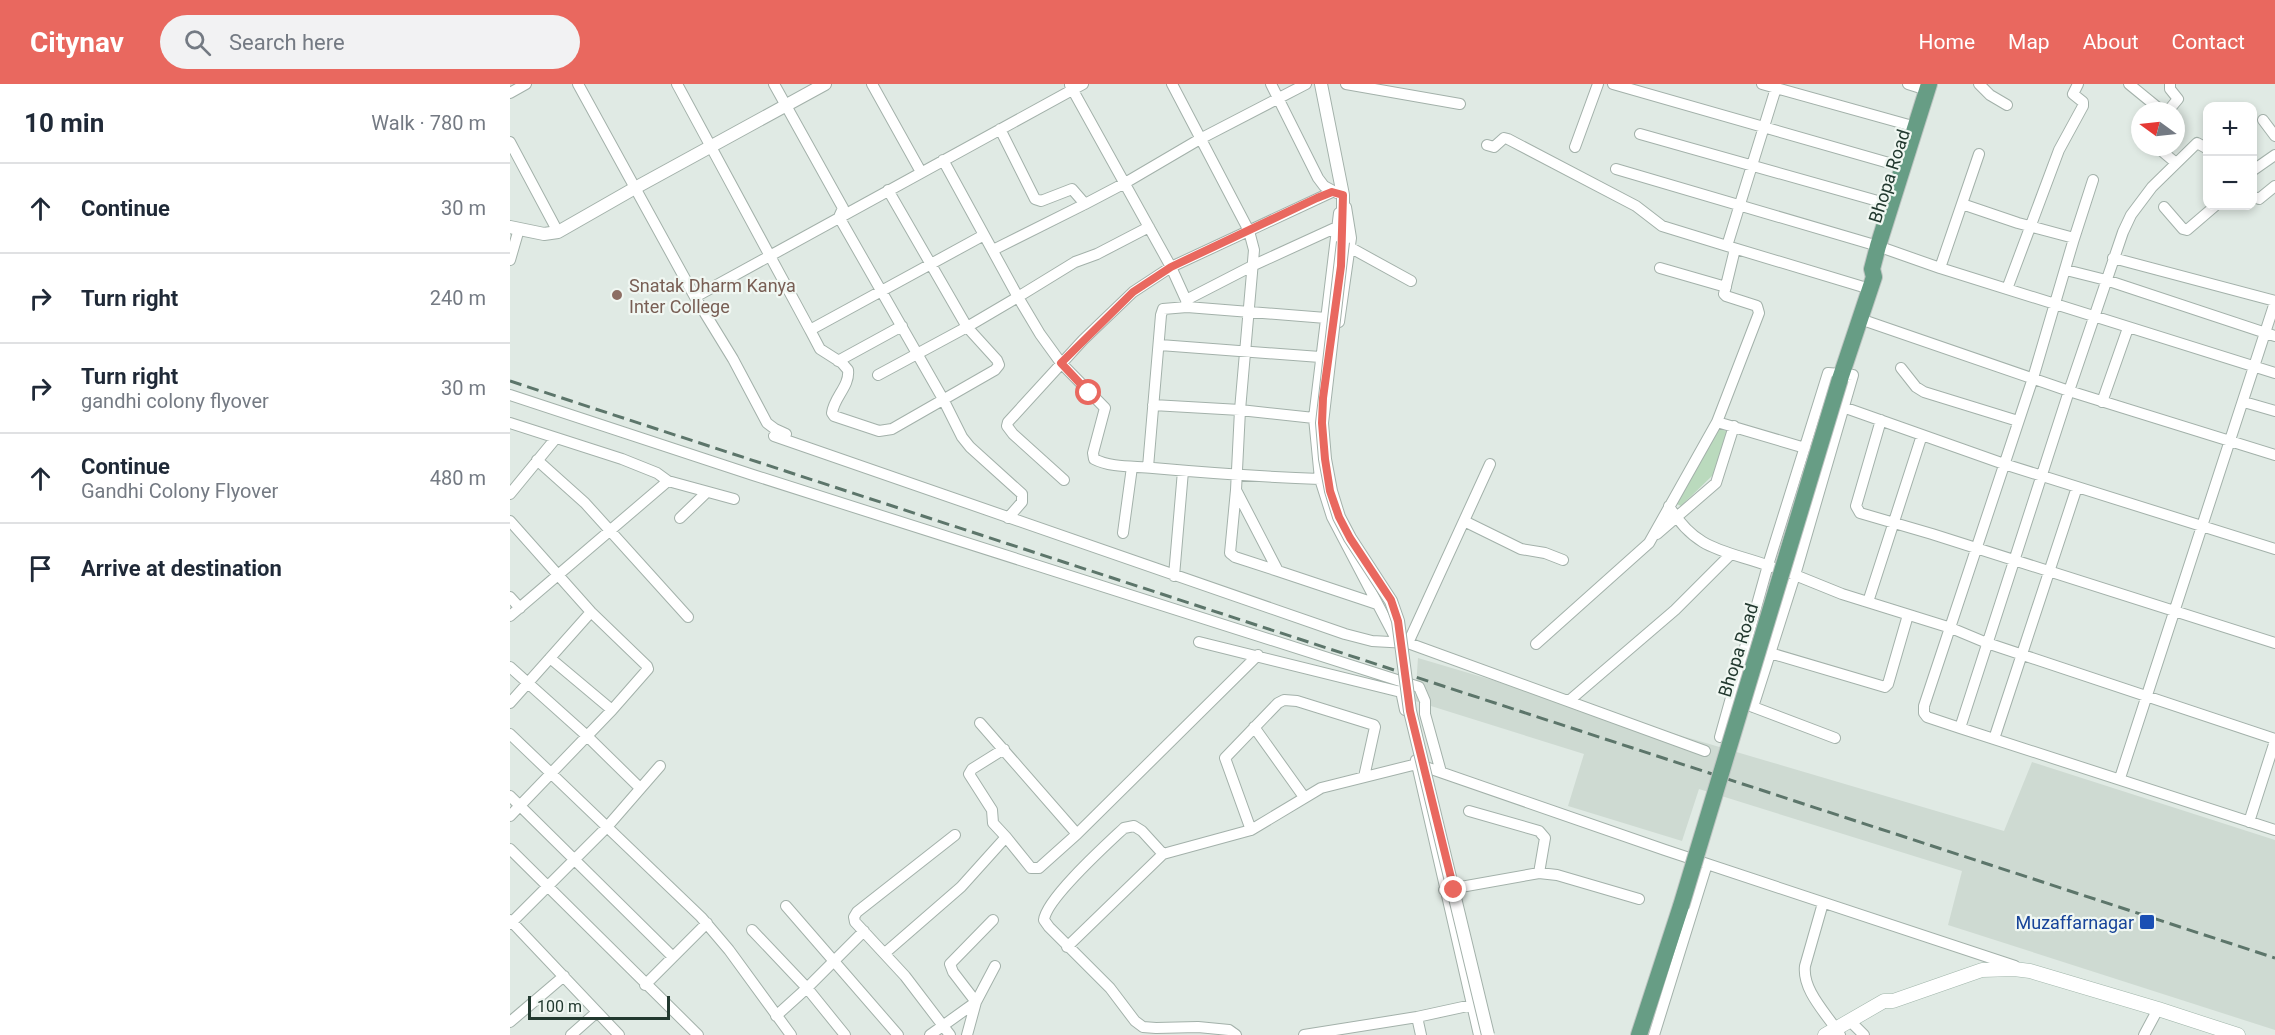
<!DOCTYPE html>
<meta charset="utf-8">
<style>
:root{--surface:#fff;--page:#f2f2f3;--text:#1f2937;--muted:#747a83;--line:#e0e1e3;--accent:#e9685f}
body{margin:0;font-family:Roboto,sans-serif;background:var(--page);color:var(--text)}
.controls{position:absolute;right:18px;top:18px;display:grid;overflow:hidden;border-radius:12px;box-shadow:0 3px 9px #0003}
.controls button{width:54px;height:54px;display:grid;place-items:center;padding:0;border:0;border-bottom:2px solid var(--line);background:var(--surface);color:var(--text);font:30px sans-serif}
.compass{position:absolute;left:1621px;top:18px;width:54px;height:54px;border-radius:50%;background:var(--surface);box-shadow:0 3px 9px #0003;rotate:285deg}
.scale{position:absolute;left:18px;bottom:15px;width:142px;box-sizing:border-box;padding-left:6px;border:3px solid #22392f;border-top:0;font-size:16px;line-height:21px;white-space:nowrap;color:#22392f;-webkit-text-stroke:4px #f0f7f2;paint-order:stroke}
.stop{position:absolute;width:18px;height:18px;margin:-14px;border:4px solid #e9685f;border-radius:50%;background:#fff}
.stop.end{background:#e9685f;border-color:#fff;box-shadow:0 2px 6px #0008}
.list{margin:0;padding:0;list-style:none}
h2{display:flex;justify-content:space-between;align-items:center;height:78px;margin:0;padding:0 24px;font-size:26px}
h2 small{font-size:20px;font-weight:400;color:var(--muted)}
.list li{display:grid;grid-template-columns:39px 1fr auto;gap:18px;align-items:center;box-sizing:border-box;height:90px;padding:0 24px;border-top:2px solid var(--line)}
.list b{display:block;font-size:22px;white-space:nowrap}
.list p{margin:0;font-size:20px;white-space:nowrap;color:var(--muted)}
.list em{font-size:20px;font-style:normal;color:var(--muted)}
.icon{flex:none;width:33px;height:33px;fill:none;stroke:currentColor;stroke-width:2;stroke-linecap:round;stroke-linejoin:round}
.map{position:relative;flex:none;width:1765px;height:951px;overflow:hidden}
header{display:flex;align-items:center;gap:36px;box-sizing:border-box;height:84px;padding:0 30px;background:var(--accent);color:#fff}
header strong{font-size:28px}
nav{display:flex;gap:33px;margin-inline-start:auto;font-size:21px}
.search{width:420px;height:54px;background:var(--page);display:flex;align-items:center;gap:15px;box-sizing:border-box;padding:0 21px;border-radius:33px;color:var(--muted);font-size:22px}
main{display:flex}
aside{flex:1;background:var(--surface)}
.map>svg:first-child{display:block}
</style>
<header>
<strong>Citynav</strong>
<div class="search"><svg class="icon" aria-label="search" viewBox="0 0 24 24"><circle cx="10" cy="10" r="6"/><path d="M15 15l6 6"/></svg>Search here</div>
<nav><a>Home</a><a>Map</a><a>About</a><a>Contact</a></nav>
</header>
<main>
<aside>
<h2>10 min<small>Walk · 780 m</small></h2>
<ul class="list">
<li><svg class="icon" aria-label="ahead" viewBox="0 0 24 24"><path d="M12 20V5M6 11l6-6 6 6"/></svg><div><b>Continue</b></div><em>30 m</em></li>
<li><svg class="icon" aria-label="right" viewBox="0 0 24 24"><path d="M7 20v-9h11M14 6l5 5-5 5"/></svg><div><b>Turn right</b></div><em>240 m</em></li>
<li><svg class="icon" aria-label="right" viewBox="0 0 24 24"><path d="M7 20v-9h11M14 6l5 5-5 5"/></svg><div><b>Turn right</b><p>gandhi colony flyover</p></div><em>30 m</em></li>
<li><svg class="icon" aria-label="ahead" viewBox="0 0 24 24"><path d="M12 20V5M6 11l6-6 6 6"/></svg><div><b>Continue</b><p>Gandhi Colony Flyover</p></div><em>480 m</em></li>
<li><svg class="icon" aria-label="arrive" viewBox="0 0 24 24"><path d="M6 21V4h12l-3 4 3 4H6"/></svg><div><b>Arrive at destination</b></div></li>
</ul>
</aside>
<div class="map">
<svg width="1765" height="951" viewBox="0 0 1765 951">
<rect width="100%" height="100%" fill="#e0eae4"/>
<path fill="#cedad2" d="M 908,574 L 1494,747 L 1522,678 L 1765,756 L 1765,946 L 1438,841 L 1452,787 L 1189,705 L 1172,757 L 1058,722 L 1074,670 L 905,617 Z"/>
<path fill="#badabd" d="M 1206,343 L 1218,348 L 1205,389 L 1171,422 L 1165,419 Z"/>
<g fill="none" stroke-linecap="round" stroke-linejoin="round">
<defs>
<path id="minor" d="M 68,0 L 185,213 L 573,0
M 167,0 L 300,246 L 474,151
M 264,0 L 333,124 L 329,133 L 433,315 L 452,353 L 460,363 L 512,410 L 512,418 L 498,434
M 362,0 L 411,88
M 662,0 L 739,147 L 744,166 L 730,326 L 726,406 L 768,487 L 867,520
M 761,0 L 808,94 L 814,102 L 827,109
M 836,0 L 950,20
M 1103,0 L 1393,83
M 1252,0 L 1406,43
M 1398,0 L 1417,6
M 1469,0 L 1480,11 L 1497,21
M 1619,0 L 1652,27
M 560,1 L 661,183 L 822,108
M 1266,4 L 1217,162 L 1360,205
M 0,9 L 16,0
M 1658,27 L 1668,15 L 1660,5 L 1660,0
M 1753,36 L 1765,52
M 490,45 L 525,115 L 531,117 L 562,105 L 575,120 L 615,99 L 690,55 L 796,0
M 1130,50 L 1382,121
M 0,58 L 48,148
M 977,61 L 984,63 L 994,54 L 998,55 L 1126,122 L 1152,142 L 1217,162
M 1065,63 L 1088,0
M 1647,63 L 1666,79
M 1106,85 L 1368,162
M 1742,87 L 1765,71
M 1583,96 L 1563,158 L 1523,294 L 1414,622 L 1414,629 L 1417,633 L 1450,644 L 1765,746
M 378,106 L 457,243 L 508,213 L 433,76
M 1742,112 L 1749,115 L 1765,102
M 1452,120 L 1508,139 L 1564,154
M 1654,123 L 1673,145 L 1677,146 L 1705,122
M 829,129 L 804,334 L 810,395 L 822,433 L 887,557
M 639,143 L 587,170 L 565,178 L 508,213 L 530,250 L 551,279 L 595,324 L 583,369 L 584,375 C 601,384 625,382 643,384 C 699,389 754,393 810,395
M 841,164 L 901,197
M 1376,165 L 1430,184 L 1469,70
M 483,166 L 575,120
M 1603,174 L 1765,217
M 0,176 L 9,145
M 1150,184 L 1216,203
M 1430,184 L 1765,289
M 1556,186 L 1596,196 L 1765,252
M 1497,205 L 1549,66 L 1573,22 L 1573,18 L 1563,10 L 1568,0
M 185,213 L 223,275 L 257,339 L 265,345 L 276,350
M 677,223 L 676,216 L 744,181 L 827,143
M 1350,235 L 1559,307 L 1765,371
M 829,238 L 841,154 L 836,123
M 300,246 L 310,265 L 332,279 L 338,286 C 340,302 324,313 322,329 L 324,332 L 369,347 L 382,345 L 485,286 L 489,281 L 487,276 L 457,243 L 368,291
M 650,261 L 810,273
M 328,277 L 392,242
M 1391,284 L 1406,303 L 1414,308 L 1508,337
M 0,311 L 243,391 L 909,603 L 915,617 L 915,630 L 931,688
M 1592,318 L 1618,244
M 1734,318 L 1765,327
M 643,321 L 730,326 L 804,334
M 1333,323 L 1494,380 L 1765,465
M 1371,336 L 1346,422 L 1350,429 L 1422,450 L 1765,559
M 1207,338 L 1295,364
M 0,339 L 112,375 L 147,389 L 158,397 L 224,415
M 264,352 L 835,550 L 862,557 L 898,559 L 1195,667
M 27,376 L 75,419 L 178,533
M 638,383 L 651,231 L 653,225 L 677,223 L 816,234
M 554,396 L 503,350 L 497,342 L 498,338 L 573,256 L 623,208 L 661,183 L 676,216
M 726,406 L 720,469 L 725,473 L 768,487
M 0,410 L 46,354
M 1159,422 C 1187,469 1217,466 1262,483
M 170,434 L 197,408
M 0,437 L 81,528 L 137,582 L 138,585 L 102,626 L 0,732
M 954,437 L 1011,465 L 1035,469 L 1053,476
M 613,449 L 622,383
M 1147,450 L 1206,399 L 1224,342
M 1280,489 L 1332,510 L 1441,544 L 1477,559 L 1765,655
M 664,492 L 673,387
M 0,513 L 10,524
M 1358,518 L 1412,351
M 0,532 L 158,397
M 689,558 L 895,609
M 898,559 L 980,380
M 1026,560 L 1139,459 L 1207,338 L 1249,229 L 1247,222 L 1216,212 L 1214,210 L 1225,165
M 1260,569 L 1375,603 L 1378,600 L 1398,531
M 40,574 L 102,626
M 0,583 L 77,652 L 130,704
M 891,607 L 895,626
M 1056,616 L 1060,616 L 1165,526 L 1221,470
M 0,619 L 81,528
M 1238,621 L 1325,654
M 470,639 L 567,750
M 744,643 L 794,713
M 1450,644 L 1559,307 L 1613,148 L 1621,131 L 1642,103 L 1687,59 L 1698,65
M 0,650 L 191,833 L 219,866 L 281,951
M 1210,653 L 1258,481 L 1318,289 L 1343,291 L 1285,491 L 1243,623
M 1484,655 L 1567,403
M 494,665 L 462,685 L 459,690 L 482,726 L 483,739 L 496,753
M 906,676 L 969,951
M 1610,694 L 1765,218
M 0,712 L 163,873
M 959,727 L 1029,747 L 1035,754 L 1029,789
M 1739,738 L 1765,657
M 741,746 L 715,674 L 768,619 L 774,616 L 787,617 L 864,641 L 865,643 L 854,693
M 0,765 L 188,951
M 653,770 L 632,747 L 624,742 L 614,744 C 597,760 536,815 534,836 L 539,843 L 600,904 L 625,937 L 633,943 L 646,944 L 688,943 L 719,946 L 726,951
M 934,806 L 1029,789 L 1047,791 L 1129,815
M 1313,819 L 1295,882 C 1292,907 1318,931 1330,951
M 276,822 L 388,951
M 0,836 L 109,951
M 0,840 L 97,743 L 150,682
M 242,846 L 297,904 L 335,951
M 557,863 L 653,770 L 741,746 L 811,704 L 907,680 L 1155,766 L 1505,882
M 375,869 L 451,803 L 496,753 L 521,784 L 529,784 L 567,750 L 748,571
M 135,901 L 197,839
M 266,932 L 297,904 L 354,847
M 907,933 L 911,951
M 1339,936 L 1354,951
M 0,938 L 54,892
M 61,951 L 87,928
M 420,951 L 466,918 L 485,882
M 440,951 L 395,892 L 345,838 L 344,833 L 347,828 L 445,751
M 457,951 L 466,918 L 443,888 L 440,880 L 483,836
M 794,951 L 907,933 L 962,921
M 1144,951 L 1197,780
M 1634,951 L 1648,925"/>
<path id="tertiary" d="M 811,0 L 833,111 L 833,158
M 0,143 L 34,150 L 48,148 L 125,104 L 315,0"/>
<path id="secondary" d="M 1315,951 L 1374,917 L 1383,917 L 1472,886 L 1504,885 L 1520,887 L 1648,925 L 1728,951"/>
<path id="primary" d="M 1330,295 L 1364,193 L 1362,185 L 1368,162 L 1419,0
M 1129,951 L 1171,822"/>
</defs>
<use href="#minor" stroke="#a3b1aa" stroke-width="12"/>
<use href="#tertiary" stroke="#a3b1aa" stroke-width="14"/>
<use href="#secondary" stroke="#a0b5aa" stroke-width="15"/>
<use href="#primary" stroke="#bdc4c1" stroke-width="18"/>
<use href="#minor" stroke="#fff" stroke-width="10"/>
<use href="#tertiary" stroke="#fff" stroke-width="12"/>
<use href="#secondary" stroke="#fff" stroke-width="14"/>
<use href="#primary" stroke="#679d85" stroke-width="16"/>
<path stroke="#5c756a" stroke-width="3" stroke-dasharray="12 6" stroke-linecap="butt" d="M 0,297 L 1765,874"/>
<defs>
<path id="tertiary-bridge" d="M 833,158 L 812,339 L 815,375 L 821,407 L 829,433 L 840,454 L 881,517 L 888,537 L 900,627 L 978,951"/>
<path id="primary-bridge" d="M 1171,822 L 1330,295"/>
</defs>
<use href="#tertiary-bridge" stroke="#a3b1aa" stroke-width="14" stroke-linecap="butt"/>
<use href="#primary-bridge" stroke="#bdc4c1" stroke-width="18" stroke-linecap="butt"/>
<use href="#tertiary-bridge" stroke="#fff" stroke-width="12"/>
<use href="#primary-bridge" stroke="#679d85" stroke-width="16"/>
</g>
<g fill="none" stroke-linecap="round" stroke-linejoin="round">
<path stroke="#e9685f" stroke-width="8" d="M 579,309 L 551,279 L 623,208 L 661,183 L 807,114 L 822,108 L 833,111 L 831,182 L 813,314 L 812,339 L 815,375 L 820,407 L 829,433 L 840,454 L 881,516 L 888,537 L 900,627 L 944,806"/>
</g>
<circle fill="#8d6e63" stroke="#f0f7f2" stroke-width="2" cx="107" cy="211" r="6"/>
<rect fill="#1a4fb4" stroke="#f0f7f2" stroke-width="2" x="1629" y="830" width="16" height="16" rx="3"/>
<g text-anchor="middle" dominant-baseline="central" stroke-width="4.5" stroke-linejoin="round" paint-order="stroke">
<g font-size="18" fill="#22392f" stroke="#f0f7f2">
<text transform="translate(1379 92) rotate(-72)">Bhopa Road</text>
<text transform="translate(1228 566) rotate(-73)">Bhopa Road</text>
</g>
<g font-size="18" fill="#785e54" stroke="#f0f7f2" text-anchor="start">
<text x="119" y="201">Snatak Dharm Kanya<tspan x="119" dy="21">Inter College</tspan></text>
</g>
<g font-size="18" fill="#164399" stroke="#f0f7f2" text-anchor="end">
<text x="1624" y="838">Muzaffarnagar</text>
</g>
</g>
</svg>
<div class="controls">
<button>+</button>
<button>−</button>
</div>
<svg class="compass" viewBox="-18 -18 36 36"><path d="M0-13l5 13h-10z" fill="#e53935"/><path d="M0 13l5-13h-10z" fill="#747a83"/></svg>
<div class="scale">100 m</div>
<div class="stop" style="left:579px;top:309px"></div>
<div class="stop end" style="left:944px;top:806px"></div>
</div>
</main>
